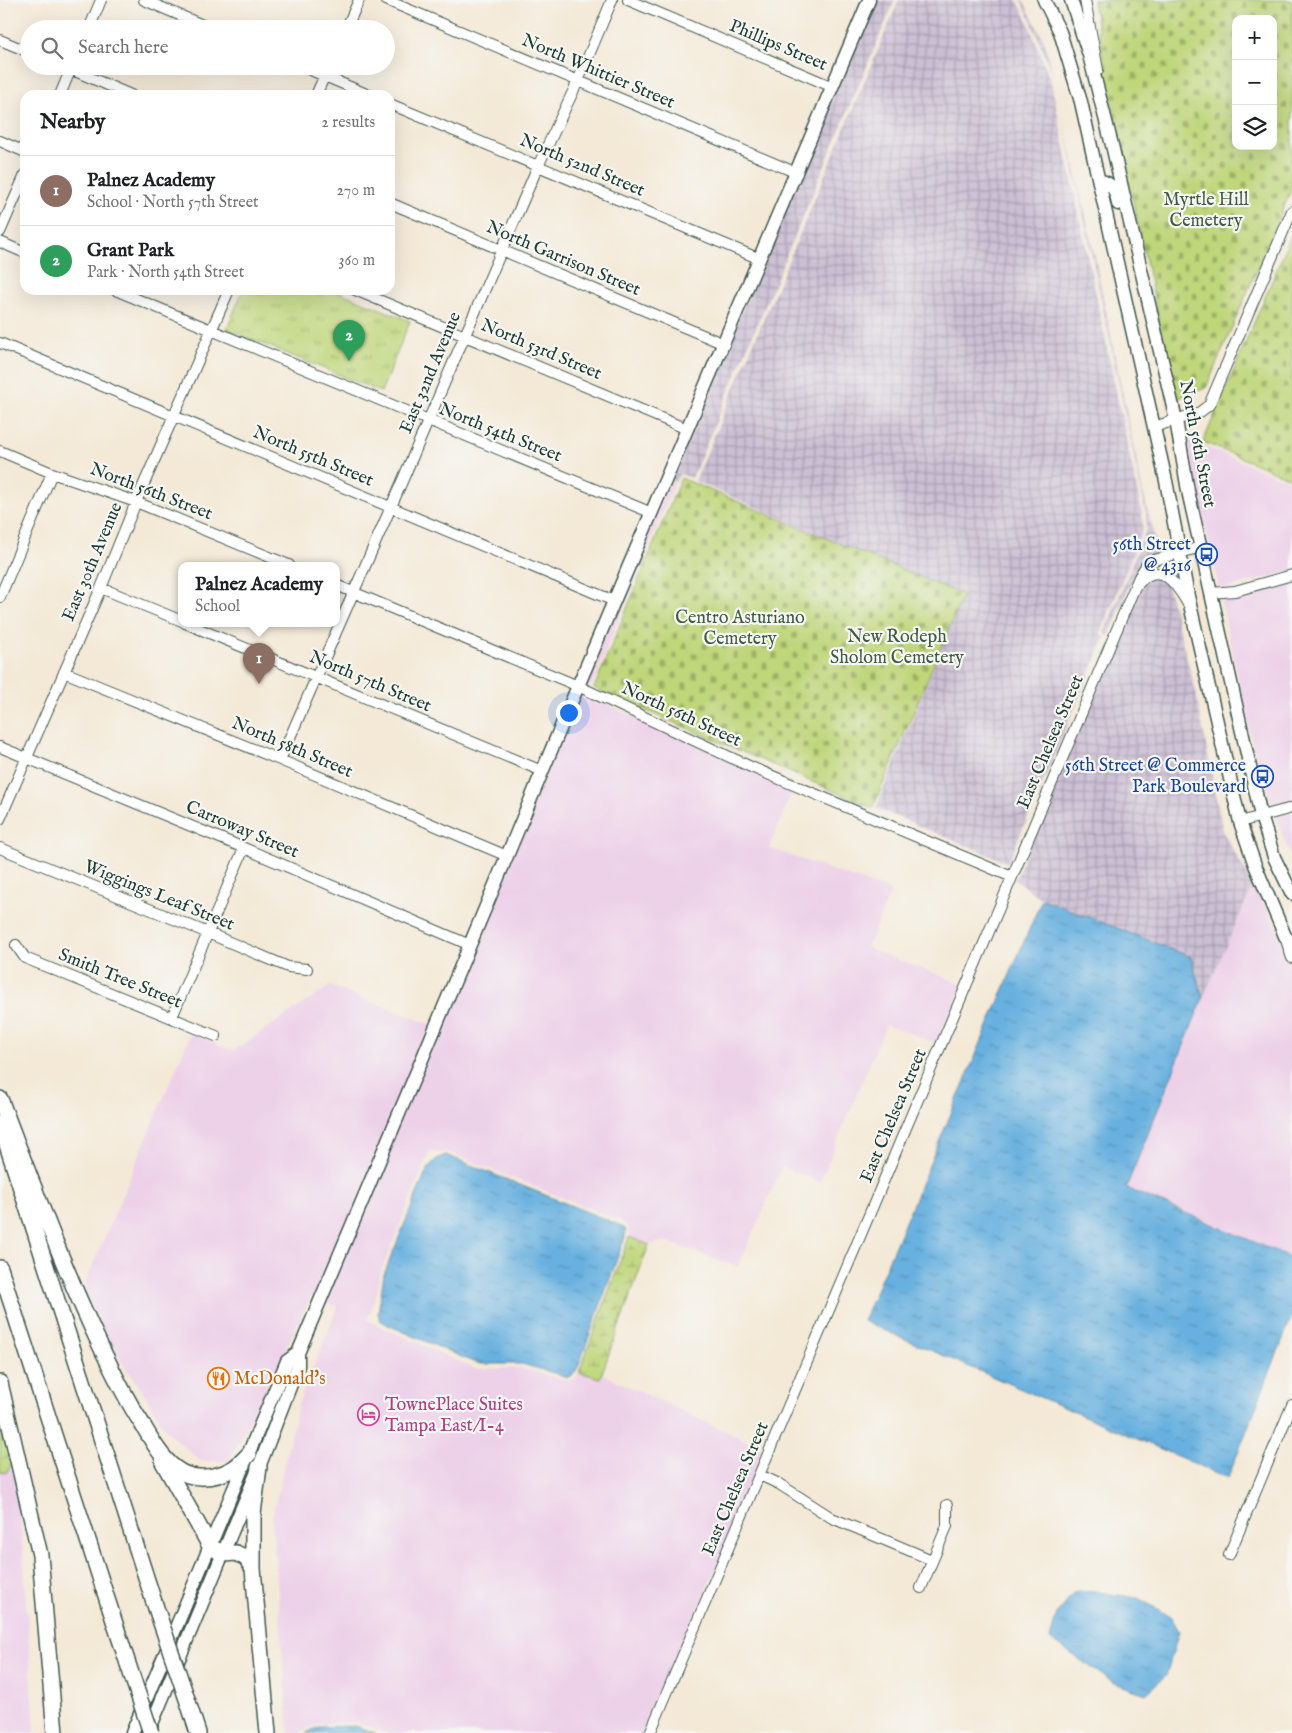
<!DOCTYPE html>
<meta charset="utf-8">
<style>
:root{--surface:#fff;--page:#f2f2f2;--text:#202124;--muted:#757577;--line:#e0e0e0;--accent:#b5179e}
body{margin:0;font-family:"IM FELL English",serif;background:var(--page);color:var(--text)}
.controls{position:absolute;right:15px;top:15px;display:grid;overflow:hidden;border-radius:10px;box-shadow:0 5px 20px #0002}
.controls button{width:45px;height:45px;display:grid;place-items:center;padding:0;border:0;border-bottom:1px solid var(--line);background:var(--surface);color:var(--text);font:25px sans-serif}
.you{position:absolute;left:568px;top:712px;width:18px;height:18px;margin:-12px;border:4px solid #fff;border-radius:50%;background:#1a73e8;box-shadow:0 0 0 8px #1a73e833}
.badge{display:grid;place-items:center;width:32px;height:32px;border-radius:50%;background:var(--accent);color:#fff;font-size:16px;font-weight:700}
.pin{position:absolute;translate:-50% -41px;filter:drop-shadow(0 1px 2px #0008)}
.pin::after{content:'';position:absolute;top:26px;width:18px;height:15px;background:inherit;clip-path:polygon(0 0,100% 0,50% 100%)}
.popup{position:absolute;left:178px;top:562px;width:162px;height:65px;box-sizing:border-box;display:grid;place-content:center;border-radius:10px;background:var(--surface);filter:drop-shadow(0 1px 4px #0005);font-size:16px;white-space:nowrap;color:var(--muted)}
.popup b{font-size:19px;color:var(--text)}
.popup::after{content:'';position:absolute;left:50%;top:100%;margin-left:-10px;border:10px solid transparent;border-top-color:var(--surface)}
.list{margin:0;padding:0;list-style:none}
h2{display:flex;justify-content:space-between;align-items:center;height:65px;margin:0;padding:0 20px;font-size:21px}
h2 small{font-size:16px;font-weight:400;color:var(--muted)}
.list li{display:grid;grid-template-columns:32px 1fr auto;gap:15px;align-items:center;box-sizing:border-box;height:70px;padding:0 20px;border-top:1px solid var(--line)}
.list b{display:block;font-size:19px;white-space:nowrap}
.list p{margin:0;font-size:16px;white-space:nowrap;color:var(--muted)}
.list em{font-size:16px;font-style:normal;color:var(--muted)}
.icon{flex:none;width:28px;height:28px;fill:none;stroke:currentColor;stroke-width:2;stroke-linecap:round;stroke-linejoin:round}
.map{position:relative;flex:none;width:1292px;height:1733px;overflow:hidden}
.search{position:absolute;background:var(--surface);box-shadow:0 5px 20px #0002;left:20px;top:20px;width:375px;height:55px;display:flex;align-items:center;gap:12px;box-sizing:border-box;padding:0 18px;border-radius:28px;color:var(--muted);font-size:19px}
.panel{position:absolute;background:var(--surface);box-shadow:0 5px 20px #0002;left:20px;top:90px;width:375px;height:205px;border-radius:15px}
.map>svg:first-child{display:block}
</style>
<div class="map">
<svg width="1292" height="1733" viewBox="0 0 1292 1733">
<defs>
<pattern id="industrial-grid" width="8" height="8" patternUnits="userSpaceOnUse" patternTransform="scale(1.25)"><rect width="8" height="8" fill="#ccbfd4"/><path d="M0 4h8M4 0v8" fill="none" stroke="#a59cad"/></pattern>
<pattern id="wetland-marsh" width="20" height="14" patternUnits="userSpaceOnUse" patternTransform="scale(1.25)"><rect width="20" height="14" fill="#bfd67a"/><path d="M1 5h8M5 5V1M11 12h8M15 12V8" fill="none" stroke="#9baf65"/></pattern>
<pattern id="cemetery-stones" width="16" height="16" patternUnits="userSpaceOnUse" patternTransform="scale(1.25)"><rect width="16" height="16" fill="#bfd67a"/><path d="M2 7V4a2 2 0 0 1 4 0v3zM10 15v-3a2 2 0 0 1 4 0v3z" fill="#9baf65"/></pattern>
<pattern id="park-tufts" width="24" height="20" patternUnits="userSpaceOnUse" patternTransform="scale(1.25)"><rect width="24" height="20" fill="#bfd67a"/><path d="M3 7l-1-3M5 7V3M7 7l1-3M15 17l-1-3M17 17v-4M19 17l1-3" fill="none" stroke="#9baf65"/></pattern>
<pattern id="water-ripples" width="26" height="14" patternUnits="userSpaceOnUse" patternTransform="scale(1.25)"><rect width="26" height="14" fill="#67b0df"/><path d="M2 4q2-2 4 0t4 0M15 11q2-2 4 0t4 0" fill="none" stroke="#5490b6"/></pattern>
</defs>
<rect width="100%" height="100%" fill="#f6f6f2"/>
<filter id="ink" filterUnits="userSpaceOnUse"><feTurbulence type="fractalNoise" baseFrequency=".02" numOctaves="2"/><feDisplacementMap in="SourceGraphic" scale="10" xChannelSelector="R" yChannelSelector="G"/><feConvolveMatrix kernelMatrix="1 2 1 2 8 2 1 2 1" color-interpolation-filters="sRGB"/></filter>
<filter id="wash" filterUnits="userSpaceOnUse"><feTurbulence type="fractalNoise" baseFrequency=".0096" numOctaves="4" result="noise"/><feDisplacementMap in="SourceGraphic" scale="20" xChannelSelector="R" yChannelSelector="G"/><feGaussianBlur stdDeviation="1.12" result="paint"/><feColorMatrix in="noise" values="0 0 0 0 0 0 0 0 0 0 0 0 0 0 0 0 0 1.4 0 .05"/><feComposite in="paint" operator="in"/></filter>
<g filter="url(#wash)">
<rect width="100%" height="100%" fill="#f4e9d7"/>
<path fill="#edd1e9" d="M 1186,439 L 1292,482 L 1292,571 L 1233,587 L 1219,588 Z
M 670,480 L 675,482 L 591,688 L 583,684 Z
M 1292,579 L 1292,803 L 1273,808 L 1258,766 L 1249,728 L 1220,596 Z
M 580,692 L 793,789 L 769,848 L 891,891 L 867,948 L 962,984 L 937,1043 L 886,1025 L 820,1182 L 782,1167 L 738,1267 L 665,1241 L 649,1245 L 629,1237 L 629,1229 L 623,1222 L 448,1152 L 438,1153 L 430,1150 L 381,1272 L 378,1290 L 367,1320 L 476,1369 L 520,1368 L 567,1380 L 575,1379 L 579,1372 L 599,1378 L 602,1374 L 766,1450 L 645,1733 L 383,1733 L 374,1728 L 355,1722 L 317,1724 L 300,1733 L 289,1733 L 272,1518 L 298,1404 L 338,1307 L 324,1301 Z
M 1292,812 L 1292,861 L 1276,816 Z
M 1253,885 L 1275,924 L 1292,973 L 1292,1258 L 1126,1188 L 1203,998 Z
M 330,986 L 432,1025 L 316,1298 L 311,1296 L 263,1396 L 229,1461 L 201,1461 L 173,1437 L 163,1426 L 142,1390 L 109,1345 L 85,1302 L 82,1291 L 191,1033 L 233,1051 Z
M 13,1462 L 18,1480 L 35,1733 L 0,1733 L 0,1471 L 6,1473 Z"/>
<path fill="url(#industrial-grid)" d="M 874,0 L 895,0 L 692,478 L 680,474 L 675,482 L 670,480 Z
M 899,0 L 1017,0 L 1027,19 L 1051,82 L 1142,514 L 1143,529 L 1100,635 L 1105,637 L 1008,863 L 876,808 L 962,597 L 695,481 Z
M 1021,0 L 1023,0 L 1044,40 L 1053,76 L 1030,18 Z
M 1062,113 L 1093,247 L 1143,493 L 1159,554 L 1128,588 L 1109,636 L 1104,633 L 1146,530 L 1146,514 Z
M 1155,577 L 1166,580 L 1196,693 L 1223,832 L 1253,885 L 1203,998 L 1191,957 L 1042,899 L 1015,880 L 1138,591 L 1147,580 Z"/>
<path fill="url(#wetland-marsh)" stroke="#6f8a57" d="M 629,1237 L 649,1245 L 600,1378 L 579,1372 Z
M 0,1406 L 13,1462 L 6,1473 L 0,1471 Z"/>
<path fill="url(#cemetery-stones)" stroke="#6f8a57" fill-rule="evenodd" d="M 1093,0 L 1292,0 L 1292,188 L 1206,388 L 1176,399 L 1108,87 ZM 1236,19 L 1273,19 L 1273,146 L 1236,146 Z
M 1292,234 L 1292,479 L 1203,442 Z
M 681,478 L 963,595 L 873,808 L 594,688 Z"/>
<path fill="url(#park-tufts)" stroke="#6f8a57" d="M 243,290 L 334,290 L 410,321 L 381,392 L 227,329 Z"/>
<path fill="url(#water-ripples)" stroke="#43768a" d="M 1042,899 L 1191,957 L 1203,998 L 1126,1188 L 1292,1258 L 1292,1316 L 1228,1478 L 863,1321 Z
M 446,1155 L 622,1226 L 626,1230 L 625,1237 L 578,1367 L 573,1375 L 568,1377 L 522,1364 L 481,1364 L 473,1362 L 388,1325 L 380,1320 L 378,1313 L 384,1274 L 425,1174 C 431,1164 435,1158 446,1155 Z
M 1075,1591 L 1099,1592 L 1138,1598 L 1171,1617 L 1179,1631 L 1166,1676 L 1146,1694 L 1114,1683 L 1050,1639 L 1057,1613 Z
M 355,1726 L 376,1733 L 306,1733 L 319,1727 Z"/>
</g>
<g filter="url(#ink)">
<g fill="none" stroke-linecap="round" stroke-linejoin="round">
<defs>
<path id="minor" d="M 144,0 L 212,29
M 386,0 L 797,173
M 628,0 L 833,87
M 1085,0 L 1098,70
M 89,29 L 101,0
M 346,29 L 359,0
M 0,40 L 29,52
M 63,66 L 131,95
M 301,66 L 369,95
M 60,95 L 72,66
M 316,95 L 329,66
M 390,104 L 760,259
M 0,141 L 25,152
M 390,203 L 724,344
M 0,232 L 25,175
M 0,242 L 25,253
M 115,290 L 652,513
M 355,290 L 687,429
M 0,343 L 614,601
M 1154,427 L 1200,412 L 1209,405 L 1292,211
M 0,451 L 52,473 L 136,502 L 289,565
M 1138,584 C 1160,558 1177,585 1188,604
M 336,585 L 578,686 L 751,767 L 1012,877
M 101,588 L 182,621
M 1211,593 L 1235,591 L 1292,575
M 0,597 L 52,473
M 185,623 L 542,771
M 64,672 L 280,760 L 507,856
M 0,747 L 244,848 L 470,945
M 280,760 L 391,507 L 538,166 L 578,81 L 612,0
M 0,819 L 101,588 L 136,502 L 229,290
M 1240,822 L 1292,808
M 0,848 L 208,933 L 288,967 L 307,969
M 1285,937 L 1292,958
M 16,945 L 25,958 L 216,1036
M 172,1017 L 244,848
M 760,1475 L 779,1484 L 832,1518 L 932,1560
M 1229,1555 L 1292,1405
M 921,1588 L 947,1526 L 947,1505
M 650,1733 L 1139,577 L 1147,564 L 1151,561 L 1201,547"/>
<path id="major" d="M 1044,0 L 1060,32 L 1081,102 L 1166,481 L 1188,596 L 1240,822 L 1255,865 L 1285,936 L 1292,944
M 1071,0 L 1089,55 L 1112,145 L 1176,420 L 1188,491 L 1261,816 L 1274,857 L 1292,894
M 1099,180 C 1113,183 1116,191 1118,204
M 132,1733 L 287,1361 L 298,1353
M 148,1733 L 259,1467 L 298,1366 L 298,1353 L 423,1057 L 578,686 L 869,0"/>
<path id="highway" d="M 0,1099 C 32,1182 62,1265 100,1345 C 113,1372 125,1398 141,1422 C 150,1437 161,1458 175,1468 C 191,1481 215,1479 232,1469 C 238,1466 244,1459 249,1454
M 0,1123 L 154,1602
M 0,1268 L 128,1664
M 0,1383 L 40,1555 L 55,1733
M 163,1462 L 210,1546 L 223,1554 L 236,1553 L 246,1558 L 253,1569
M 259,1467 L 253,1513 L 253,1569 L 268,1733
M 188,1702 L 198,1733"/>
</defs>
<use href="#minor" stroke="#3f574c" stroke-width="12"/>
<use href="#major" stroke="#3f574c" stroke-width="15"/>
<use href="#highway" stroke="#3f574c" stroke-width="18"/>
<use href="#minor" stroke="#fff" stroke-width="10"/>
<use href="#major" stroke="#fff" stroke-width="12"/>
<use href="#highway" stroke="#fff" stroke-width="15"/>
<defs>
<path id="highway-bridge" d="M 154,1602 L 188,1702
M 128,1664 L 151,1733"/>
</defs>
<use href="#highway-bridge" stroke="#3f574c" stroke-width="18" stroke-linecap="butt"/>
<use href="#highway-bridge" stroke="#fff" stroke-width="15"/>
</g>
</g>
<defs>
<symbol id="bus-ring" viewBox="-11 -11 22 22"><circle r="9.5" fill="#f6f6f2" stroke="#1a4fb4" stroke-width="1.5"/><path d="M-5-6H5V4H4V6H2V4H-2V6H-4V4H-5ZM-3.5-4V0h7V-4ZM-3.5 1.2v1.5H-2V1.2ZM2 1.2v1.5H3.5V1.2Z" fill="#1a4fb4"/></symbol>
<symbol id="restaurant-ring" viewBox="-11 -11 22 22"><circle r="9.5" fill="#f6f6f2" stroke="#e8710a" stroke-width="1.5"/><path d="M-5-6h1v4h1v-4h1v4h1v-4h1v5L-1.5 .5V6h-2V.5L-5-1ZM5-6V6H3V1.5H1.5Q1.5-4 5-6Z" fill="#e8710a"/></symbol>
<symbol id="hotel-ring" viewBox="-11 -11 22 22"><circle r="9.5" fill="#f6f6f2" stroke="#d1479c" stroke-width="1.5"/><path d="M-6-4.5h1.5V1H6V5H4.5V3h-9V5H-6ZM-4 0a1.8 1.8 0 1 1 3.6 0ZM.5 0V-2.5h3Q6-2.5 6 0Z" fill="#d1479c"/></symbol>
</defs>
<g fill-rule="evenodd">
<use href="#bus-ring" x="1194" y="542" width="25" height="25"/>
<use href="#bus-ring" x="1250" y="764" width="25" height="25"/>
<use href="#restaurant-ring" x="206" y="1366" width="25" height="25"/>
<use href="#hotel-ring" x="356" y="1402" width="25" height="25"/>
</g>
<g text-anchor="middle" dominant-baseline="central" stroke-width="4.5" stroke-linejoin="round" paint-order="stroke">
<g font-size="18" fill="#1f3d34" stroke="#f6f6f2">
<text transform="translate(778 46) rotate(23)">Phillips Street</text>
<text transform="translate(598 72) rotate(23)">North Whittier Street</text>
<text transform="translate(582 166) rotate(23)">North 52nd Street</text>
<text transform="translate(563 259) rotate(23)">North Garrison Street</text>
<text transform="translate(541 350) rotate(23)">North 53rd Street</text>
<text transform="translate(431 373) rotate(-67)">East 32nd Avenue</text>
<text transform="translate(500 433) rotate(22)">North 54th Street</text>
<text transform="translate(1197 444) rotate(79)">North 56th Street</text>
<text transform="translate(313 457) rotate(23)">North 55th Street</text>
<text transform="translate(151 492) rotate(21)">North 56th Street</text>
<text transform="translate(93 562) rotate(-67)">East 30th Avenue</text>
<text transform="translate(370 682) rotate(23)">North 57th Street</text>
<text transform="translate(681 715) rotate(25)">North 56th Street</text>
<text transform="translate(1051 742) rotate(-67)">East Chelsea Street</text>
<text transform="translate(292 748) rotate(23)">North 58th Street</text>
<text transform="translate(242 830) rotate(23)">Carroway Street</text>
<text transform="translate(159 896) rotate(22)">Wiggings Leaf Street</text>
<text transform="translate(120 979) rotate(22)">Smith Tree Street</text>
<text transform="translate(894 1116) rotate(-67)">East Chelsea Street</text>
<text transform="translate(736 1489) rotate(-67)">East Chelsea Street</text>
</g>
<g font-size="18" fill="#3f5c42" stroke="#f6f6f2">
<text x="1206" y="200">Myrtle Hill<tspan x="1206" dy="21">Cemetery</tspan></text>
<text x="740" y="618">Centro Asturiano<tspan x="740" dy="21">Cemetery</tspan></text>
<text x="897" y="637">New Rodeph<tspan x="897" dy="21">Sholom Cemetery</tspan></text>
</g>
<g font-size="18" fill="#164399" stroke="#f6f6f2" text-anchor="end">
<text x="1191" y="545">56th Street<tspan x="1191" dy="21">@ 4316</tspan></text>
<text x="1246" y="766">56th Street @ Commerce<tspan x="1246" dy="21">Park Boulevard</tspan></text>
</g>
<g font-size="18" fill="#c56008" stroke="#f6f6f2" text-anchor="start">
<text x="234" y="1379">McDonald's</text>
</g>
<g font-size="18" fill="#b23c85" stroke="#f6f6f2" text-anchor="start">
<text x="385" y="1405">TownePlace Suites<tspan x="385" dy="21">Tampa East/I-4</tspan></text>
</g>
</g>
</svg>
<div class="controls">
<button>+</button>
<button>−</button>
<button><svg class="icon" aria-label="layers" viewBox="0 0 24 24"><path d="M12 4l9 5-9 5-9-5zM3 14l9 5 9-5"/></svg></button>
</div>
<div class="you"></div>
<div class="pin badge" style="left:259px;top:684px;background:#8d6e63">1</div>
<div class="popup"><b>Palnez Academy</b>School</div>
<div class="pin badge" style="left:349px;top:361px;background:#2e9e5b">2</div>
<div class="search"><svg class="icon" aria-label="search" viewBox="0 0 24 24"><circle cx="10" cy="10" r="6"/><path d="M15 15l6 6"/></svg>Search here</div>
<section class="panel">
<h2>Nearby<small>2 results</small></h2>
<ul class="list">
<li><span class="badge" style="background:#8d6e63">1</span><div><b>Palnez Academy</b><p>School · North 57th Street</p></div><em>270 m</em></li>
<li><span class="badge" style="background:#2e9e5b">2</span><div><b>Grant Park</b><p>Park · North 54th Street</p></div><em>360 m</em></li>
</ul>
</section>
</div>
